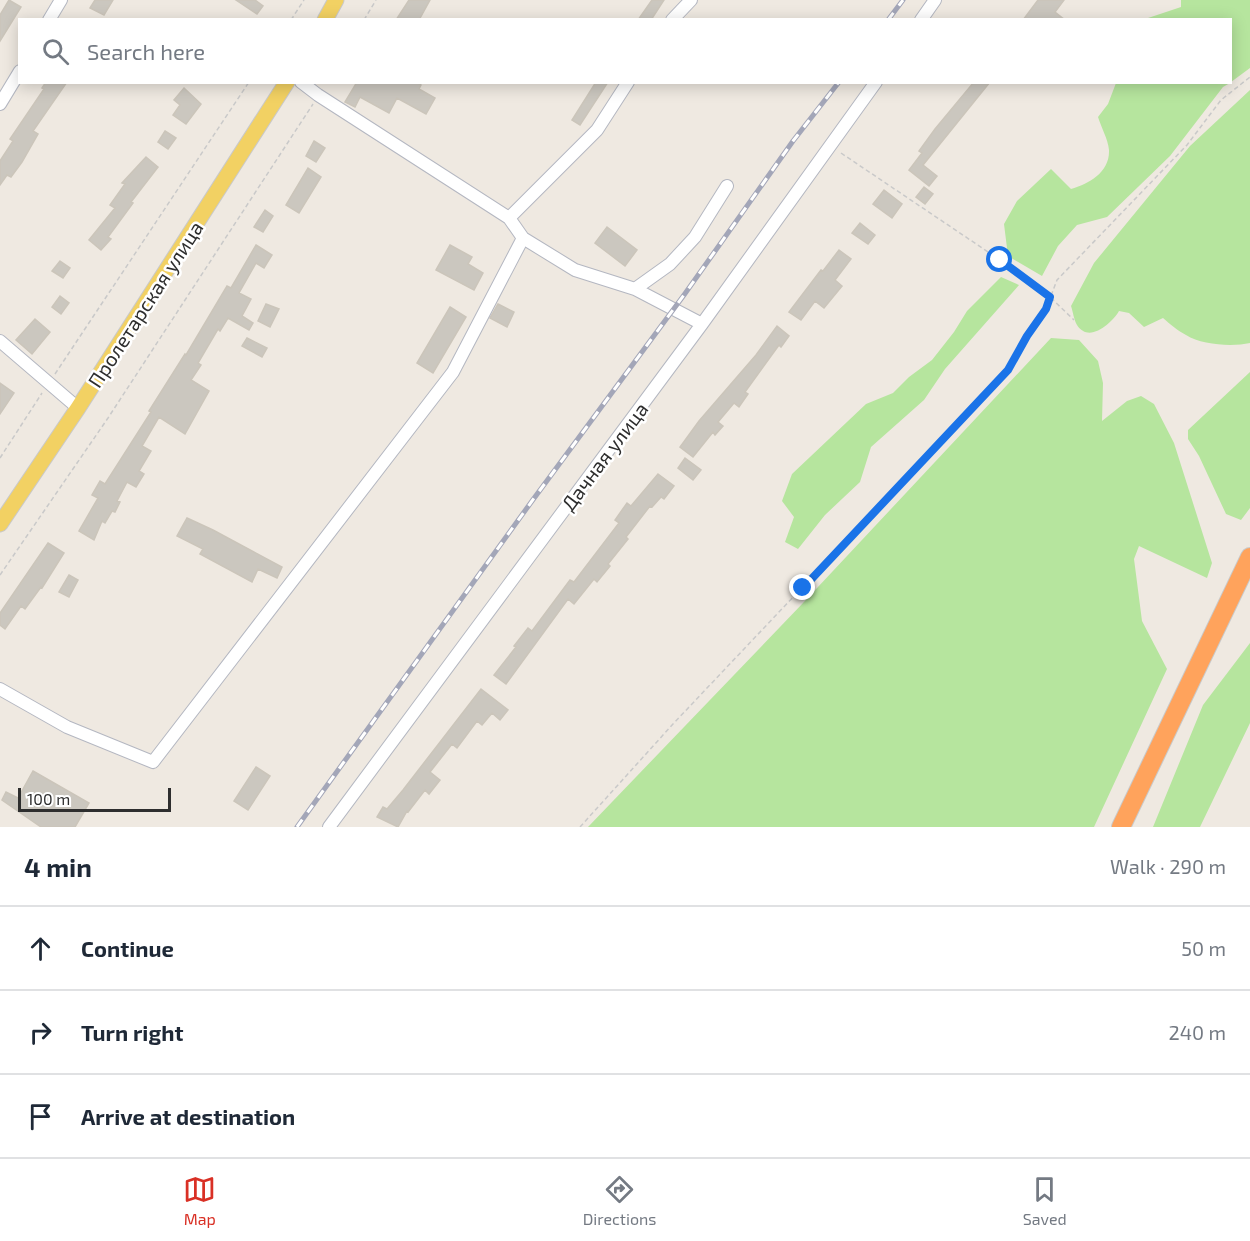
<!DOCTYPE html>
<meta charset="utf-8">
<style>
:root{--surface:#fff;--page:#f2f2f3;--text:#1f2937;--muted:#747a83;--line:#e0e1e3;--accent:#d93025}
body{margin:0;font-family:"Exo 2",sans-serif;background:var(--page);color:var(--text)}
.scale{position:absolute;left:18px;bottom:15px;width:153px;box-sizing:border-box;padding-left:6px;border:3px solid #2e2e2e;border-top:0;font-size:16px;line-height:21px;white-space:nowrap;color:#2e2e2e;-webkit-text-stroke:4px #fff;paint-order:stroke}
.stop{position:absolute;width:18px;height:18px;margin:-14px;border:4px solid #1a73e8;border-radius:50%;background:#fff}
.stop.end{background:#1a73e8;border-color:#fff;box-shadow:0 2px 6px #0008}
.list{margin:0;padding:0;list-style:none}
h2{display:flex;justify-content:space-between;align-items:center;height:78px;margin:0;padding:0 24px;font-size:26px}
h2 small{font-size:20px;font-weight:400;color:var(--muted)}
.list li{display:grid;grid-template-columns:39px 1fr auto;gap:18px;align-items:center;box-sizing:border-box;height:84px;padding:0 24px;border-top:2px solid var(--line)}
.list b{display:block;font-size:22px;white-space:nowrap}
.list em{font-size:20px;font-style:normal;color:var(--muted)}
.icon{flex:none;width:33px;height:33px;fill:none;stroke:currentColor;stroke-width:2;stroke-linecap:round;stroke-linejoin:round}
.map{position:relative;flex:none;width:1250px;height:827px;overflow:hidden}
.search{position:absolute;background:var(--surface);box-shadow:0 3px 15px #0003;left:18px;right:18px;top:18px;height:66px;display:flex;align-items:center;gap:15px;box-sizing:border-box;padding:0 21px;border-radius:0px;color:var(--muted);font-size:22px}
.sheet{height:330px;background:var(--surface)}
nav{display:flex;justify-content:space-around;align-items:center;box-sizing:border-box;height:84px;border-top:2px solid var(--line);background:var(--surface);font-size:16px;color:var(--muted)}
nav a{display:grid;justify-items:center;gap:3px}
nav .on{color:var(--accent)}
.map>svg:first-child{display:block}
</style>
<div class="map">
<svg width="1250" height="827" viewBox="0 0 1250 827">
<rect width="100%" height="100%" fill="#efe9e1"/>
<path fill="#b6e59e" d="M 1181,0 L 1250,0 L 1250,68 L 1231,82 L 1230,20 L 1145,19 L 1181,7 Z
M 1116,83 L 1230,83 L 1223,87 L 1170,156 L 1107,217 L 1077,225 L 1058,246 L 1042,276 L 1008,256 L 1004,224 L 1017,201 L 1051,169 L 1071,189 C 1089,184 1110,172 1109,150 C 1108,139 1101,127 1098,117 L 1108,104 Z
M 1250,90 L 1250,343 C 1232,347 1202,345 1186,335 C 1178,331 1170,324 1163,318 L 1144,327 L 1129,313 L 1119,311 C 1112,323 1089,344 1077,325 C 1074,320 1073,312 1071,306 L 1094,263 L 1190,146 Z
M 1001,277 L 1019,285 L 945,369 L 924,400 L 871,447 L 860,482 L 825,515 L 798,549 L 785,542 L 794,517 L 782,501 L 792,474 L 866,404 L 893,393 L 909,377 L 932,360 L 954,332 L 967,311 Z
M 1051,338 L 1079,340 L 1098,361 L 1103,383 L 1102,421 L 1127,401 L 1141,396 L 1154,404 L 1174,443 L 1212,563 L 1207,578 L 1139,546 L 1134,559 L 1142,621 L 1167,669 L 1094,827 L 588,827 L 803,603 Z
M 1250,372 L 1250,508 L 1241,520 L 1226,514 L 1199,456 L 1188,439 L 1188,430 Z
M 1250,643 L 1250,723 L 1200,827 L 1153,827 L 1203,705 Z"/>
<path fill="#cbc7bf" stroke="#cbc5ba" stroke-width="1.5" d="M 9,0 L 21,7 L 0,41 L 0,15 Z
M 95,0 L 113,0 L 104,15 L 90,8 Z
M 236,0 L 255,0 L 263,6 L 257,14 Z
M 409,0 L 430,0 L 419,20 L 396,20 Z
M 652,0 L 664,0 L 651,20 L 638,20 Z
M 1038,0 L 1064,0 L 1055,12 L 1065,20 L 1023,20 Z
M 46,82 L 67,82 L 33,131 L 38,134 L 22,162 L 11,177 L 7,175 L 0,185 L 0,161 L 13,141 L 10,139 L 44,89 L 42,88 Z
M 357,82 L 416,82 L 421,85 L 419,89 L 435,98 L 426,114 L 397,98 L 389,113 L 360,97 L 355,107 L 345,102 Z
M 596,82 L 608,82 L 580,125 L 572,120 Z
M 974,82 L 990,82 L 923,165 L 937,176 L 929,186 L 909,170 L 922,153 L 919,151 L 935,129 Z
M 184,88 L 201,104 L 186,124 L 173,115 L 180,105 L 174,100 Z
M 165,131 L 176,138 L 168,149 L 158,142 Z
M 314,141 L 325,148 L 316,162 L 306,156 Z
M 146,157 L 158,167 L 131,202 L 133,203 L 108,237 L 111,239 L 101,250 L 89,240 L 115,208 L 110,205 L 125,184 L 122,183 Z
M 308,168 L 321,177 L 299,213 L 286,205 Z
M 924,187 L 933,194 L 925,204 L 916,197 Z
M 884,190 L 902,204 L 892,218 L 873,204 Z
M 265,210 L 273,216 L 263,232 L 254,227 Z
M 860,223 L 875,235 L 868,244 L 852,233 Z
M 607,227 L 637,250 L 625,266 L 595,243 Z
M 256,245 L 272,255 L 264,268 L 256,263 L 239,293 L 251,299 L 242,316 L 253,323 L 249,330 L 228,318 L 220,331 L 218,329 L 198,363 L 201,365 L 191,380 L 209,391 L 185,434 L 159,417 L 142,446 L 151,451 L 139,471 L 144,474 L 136,487 L 127,482 L 117,501 L 120,502 L 115,512 L 112,511 L 105,523 L 102,521 L 94,540 L 79,531 L 98,498 L 92,495 L 100,481 L 105,484 L 151,412 L 149,411 L 185,354 L 186,355 L 227,286 L 231,288 Z
M 450,245 L 472,257 L 468,264 L 483,273 L 474,290 L 436,270 Z
M 839,250 L 851,259 L 835,280 L 842,286 L 824,308 L 815,301 L 801,320 L 789,312 L 821,270 L 823,271 Z
M 60,261 L 70,268 L 63,278 L 52,271 Z
M 60,296 L 69,303 L 61,314 L 52,307 Z
M 266,304 L 279,309 L 270,327 L 258,321 Z
M 498,304 L 514,312 L 507,327 L 490,318 Z
M 450,307 L 466,317 L 433,373 L 417,363 Z
M 35,319 L 50,332 L 32,354 L 16,340 Z
M 777,326 L 789,336 L 781,347 L 779,345 L 745,392 L 748,394 L 739,407 L 734,403 L 718,422 L 723,426 L 715,435 L 713,432 L 693,457 L 680,447 L 699,421 L 756,355 Z
M 247,338 L 267,348 L 262,357 L 242,346 Z
M 0,383 L 14,393 L 0,414 Z
M 685,458 L 701,470 L 693,480 L 678,468 Z
M 658,474 L 674,486 L 664,499 L 661,497 L 652,507 L 650,506 L 626,537 L 628,539 L 608,564 L 610,566 L 597,582 L 594,579 L 574,604 L 568,599 L 506,684 L 494,675 L 516,647 L 514,646 L 528,628 L 532,631 L 570,580 L 574,582 L 619,523 L 615,520 L 627,503 L 631,506 Z
M 187,518 L 213,530 L 282,567 L 277,578 L 258,569 L 252,582 L 200,554 L 203,549 L 177,536 Z
M 48,543 L 64,553 L 42,588 L 41,587 L 25,609 L 21,606 L 5,629 L 0,625 L 0,613 Z
M 69,575 L 78,580 L 69,597 L 59,592 Z
M 481,689 L 508,710 L 500,720 L 492,713 L 482,725 L 477,721 L 457,748 L 452,744 L 430,772 L 440,780 L 429,794 L 425,790 L 408,812 L 407,811 L 398,827 L 377,817 L 383,807 L 387,809 L 403,790 Z
M 256,767 L 270,776 L 248,810 L 234,801 Z
M 33,771 L 89,803 L 75,827 L 41,827 L 2,800 L 6,792 L 18,798 Z"/>
<g fill="none" stroke-linecap="round" stroke-linejoin="round">
<defs>
<path id="minor" d="M 49,20 L 61,0
M 672,20 L 691,0
M 921,20 L 935,0
M 0,104 L 20,71
M 509,218 L 597,130 L 628,82
M 523,238 L 575,270 L 635,289 L 702,324
M 635,289 L 670,264 L 695,237 L 727,186
M 0,341 L 78,408
M 0,689 L 67,727 L 153,762 L 453,372 L 523,238 L 509,218 L 318,95 L 301,82
M 329,827 L 702,324 L 876,82"/>
<path id="major" d="M 325,20 L 336,0
M 0,524 L 78,408 L 287,82"/>
<path id="highway" d="M 1121,827 L 1250,557"/>
</defs>
<use href="#minor" stroke="#b4b7c1" stroke-width="14"/>
<use href="#major" stroke="#c9c9c9" stroke-width="17"/>
<use href="#highway" stroke="#c9c9c9" stroke-width="20"/>
<path stroke="#c9c9c9" stroke-width="1.5" stroke-dasharray="4.5 3" stroke-linecap="butt" d="M 291,20 L 304,0
M 364,20 L 376,0
M 841,153 L 1000,260 L 1050,297 L 1074,320
M 55,374 L 249,82
M 0,458 L 42,393
M 0,575 L 108,418 L 313,104
M 580,827 L 673,724 L 1008,370 L 1027,336 L 1046,309 L 1057,280 L 1187,145 L 1221,100 L 1250,77"/>
<use href="#minor" stroke="#fff" stroke-width="12"/>
<use href="#major" stroke="#f2d163" stroke-width="15"/>
<use href="#highway" stroke="#ffa35c" stroke-width="18"/>
<defs>
<path id="rail" d="M 888,20 L 903,0
M 297,827 L 532,501 L 684,295 L 793,141 L 839,82"/>
</defs>
<use href="#rail" stroke="#a3a6b8" stroke-width="5"/>
<use href="#rail" stroke="#fff" stroke-width="3" stroke-dasharray="9" stroke-linecap="butt"/>
</g>
<g fill="none" stroke-linecap="round" stroke-linejoin="round">
<path stroke="#1a73e8" stroke-width="8" d="M 803,588 L 1008,370 L 1027,336 L 1046,309 L 1050,297 L 1000,260"/>
</g>
<g text-anchor="middle" dominant-baseline="central" stroke-width="5" stroke-linejoin="round" paint-order="stroke">
<g font-size="20" fill="#2e2e2e" stroke="#fff">
<text transform="translate(145 304) rotate(-57)">Пролетарская улица</text>
<text transform="translate(604 456) rotate(-53)">Дачная улица</text>
</g>
</g>
</svg>
<div class="scale">100 m</div>
<div class="stop" style="left:1000px;top:260px"></div>
<div class="stop end" style="left:803px;top:588px"></div>
<div class="search"><svg class="icon" aria-label="search" viewBox="0 0 24 24"><circle cx="10" cy="10" r="6"/><path d="M15 15l6 6"/></svg>Search here</div>
</div>
<section class="sheet">
<h2>4 min<small>Walk · 290 m</small></h2>
<ul class="list">
<li><svg class="icon" aria-label="ahead" viewBox="0 0 24 24"><path d="M12 20V5M6 11l6-6 6 6"/></svg><div><b>Continue</b></div><em>50 m</em></li>
<li><svg class="icon" aria-label="right" viewBox="0 0 24 24"><path d="M7 20v-9h11M14 6l5 5-5 5"/></svg><div><b>Turn right</b></div><em>240 m</em></li>
<li><svg class="icon" aria-label="arrive" viewBox="0 0 24 24"><path d="M6 21V4h12l-3 4 3 4H6"/></svg><div><b>Arrive at destination</b></div></li>
</ul>
</section>
<nav>
<a class="on"><svg class="icon" aria-label="map" viewBox="0 0 24 24"><path d="M3 6l6-2 6 2 6-2v14l-6 2-6-2-6 2zM9 4v14M15 6v14"/></svg>Map</a>
<a><svg class="icon" aria-label="directions" viewBox="0 0 24 24"><path d="M12 3l9 9-9 9-9-9zM9 14v-3h6M13 9l2 2-2 2"/></svg>Directions</a>
<a><svg class="icon" aria-label="saved" viewBox="0 0 24 24"><path d="M7 4h10v16l-5-4-5 4z"/></svg>Saved</a>
</nav>
